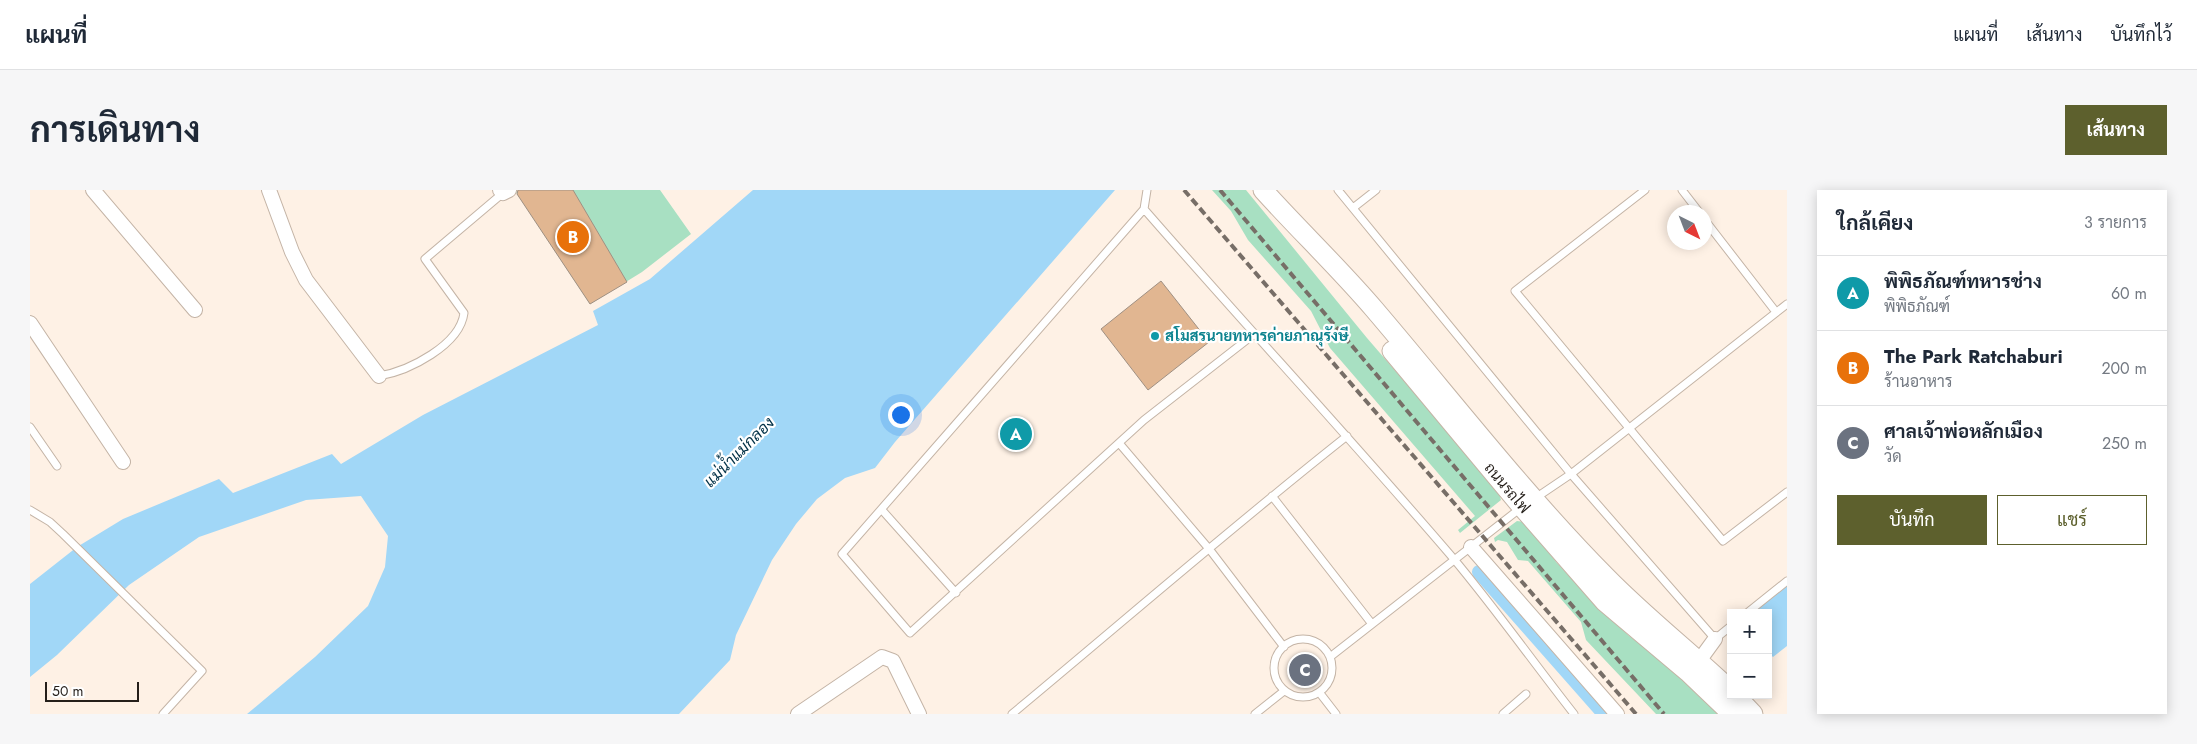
<!DOCTYPE html>
<html lang="th">
<meta charset="utf-8">
<style>
:root{--surface:#fff;--page:#f6f6f7;--text:#1f2937;--muted:#747a83;--line:#e0e1e3;--accent:#5d602d}
body{margin:0;font-family:Jost,Sarabun,sans-serif;background:var(--page);color:var(--text)}
.controls{position:absolute;right:15px;bottom:15px;display:grid;overflow:hidden;border-radius:0px;box-shadow:0 2px 12px #0003}
.controls button{width:45px;height:45px;display:grid;place-items:center;padding:0;border:0;border-bottom:1px solid var(--line);background:var(--surface);color:var(--text);font:25px sans-serif}
.compass{position:absolute;left:1637px;top:15px;width:45px;height:45px;border-radius:50%;background:var(--surface);box-shadow:0 2px 12px #0003;rotate:138deg}
.scale{position:absolute;left:15px;bottom:12px;width:94px;box-sizing:border-box;padding-left:5px;border:2px solid #251f1a;border-top:0;font-size:14px;line-height:18px;white-space:nowrap;color:#251f1a;-webkit-text-stroke:4px #fff;paint-order:stroke}
.you{position:absolute;left:870px;top:224px;width:18px;height:18px;margin:-12px;border:4px solid #fff;border-radius:50%;background:#1a73e8;box-shadow:0 0 0 8px #1a73e833}
.badge{display:grid;place-items:center;width:32px;height:32px;border-radius:50%;background:var(--accent);color:#fff;font-size:16px;font-weight:700}
.pin{position:absolute;translate:-50% -50%;border:2px solid #fff;box-shadow:0 1px 5px #0006}
.list{margin:0;padding:0;list-style:none}
h2{display:flex;justify-content:space-between;align-items:center;height:65px;margin:0;padding:0 20px;font-size:21px}
h2 small{font-size:16px;font-weight:400;color:var(--muted)}
.list li{display:grid;grid-template-columns:32px 1fr auto;gap:15px;align-items:center;box-sizing:border-box;height:75px;padding:0 20px;border-top:1px solid var(--line)}
.list b{display:block;font-size:19px;white-space:nowrap}
.list p{margin:0;font-size:16px;white-space:nowrap;color:var(--muted)}
.list em{font-size:16px;font-style:normal;color:var(--muted)}
.actions{display:flex;gap:10px;padding:15px 20px}
.actions a{flex:1;padding:11px 0;border:1px solid var(--accent);border-radius:0px;text-align:center;font-size:18px;color:var(--accent)}
.actions .main{background:var(--accent);color:#fff}
.map{position:relative;flex:none;width:1757px;height:524px;overflow:hidden;border-radius:0px}
header{display:flex;align-items:center;gap:30px;box-sizing:border-box;height:70px;padding:0 25px;background:var(--surface);border-bottom:1px solid var(--line)}
header strong{font-size:24px}
nav{display:flex;gap:28px;margin-inline-start:auto;font-size:18px}
.intro{display:flex;align-items:center;justify-content:space-between;box-sizing:border-box;height:120px;padding:0 30px}
h1{margin:0;font-size:35px}
.button{padding:12px 22px;border-radius:0px;background:var(--accent);color:#fff;font-size:18px;font-weight:700}
main{display:flex;gap:30px;padding:0 30px}
aside{flex:1;background:var(--surface);border-radius:0px;box-shadow:0 2px 12px #0003}
.map>svg:first-child{display:block}
</style>
<header>
<strong>แผนที่</strong>
<nav><a>แผนที่</a><a>เส้นทาง</a><a>บันทึกไว้</a></nav>
</header>
<div class="intro"><h1>การเดินทาง</h1><a class="button">เส้นทาง</a></div>
<main>
<div class="map">
<svg width="1757" height="524" viewBox="0 0 1757 524">
<rect width="100%" height="100%" fill="#fef1e5"/>
<path fill="#a8e0c2" d="M 491,0 L 630,0 L 661,44 L 612,82 L 560,114 L 486,2 Z
M 1182,0 L 1216,0 L 1337,148 L 1468,300 L 1471,310 L 1430,343 L 1428,340 L 1445,326 L 1300,158 L 1281,121 L 1218,50 L 1201,21 Z
M 1487,331 L 1495,332 L 1527,373 L 1567,416 L 1598,445 L 1640,477 L 1690,524 L 1626,524 L 1556,450 L 1551,432 L 1498,371 L 1488,370 L 1477,352 L 1468,350 L 1465,352 L 1464,348 Z"/>
<path fill="#a1d7f7" d="M 723,0 L 1085,0 L 865,252 L 845,278 L 815,288 L 787,309 L 766,334 L 742,370 L 706,445 L 700,470 L 649,524 L 217,524 L 285,467 L 338,416 L 355,377 L 358,346 L 331,306 L 276,310 L 169,347 L 99,395 L 27,465 L 0,487 L 0,394 L 47,357 L 93,329 L 189,289 L 203,303 L 302,264 L 311,274 L 393,225 L 568,135 L 563,121 L 620,89 Z
M 1757,396 L 1757,456 L 1743,467 L 1738,462 L 1738,423 L 1723,423 Z"/>
<g fill="none" stroke-linecap="round" stroke-linejoin="round">
<path stroke="#a1d7f7" stroke-width="14" d="M 1449,382 L 1574,524"/>
</g>
<path fill="#e1b691" stroke="#9f9083" d="M 488,0 L 543,0 L 597,92 L 560,114 L 487,4 Z
M 1131,91 L 1179,152 L 1118,200 L 1071,139 Z"/>
<g fill="none" stroke-linecap="round" stroke-linejoin="round">
<defs>
<path id="service" d="M 1117,0 L 1114,19 L 812,364 L 880,443 L 1114,230 L 1223,145
M 1308,0 L 1541,284 L 1685,449 L 1701,436
M 1615,0 L 1485,101 L 1693,351 L 1757,302
M 1652,0 L 1669,22
M 1323,18 L 1346,0
M 1114,19 C 1216,136 1322,250 1423,368 C 1465,418 1503,472 1544,524
M 1674,29 L 1746,122
M 349,186 C 379,181 430,155 434,123 L 395,69 L 473,3
M 0,237 L 27,276
M 1089,253 L 1180,360 L 1254,457
M 1242,306 L 1342,434
M 1504,309 L 1541,284 L 1757,114
M 0,320 L 20,332 L 33,344 L 172,481 L 133,524
M 852,320 L 926,403
M 1717,423 L 1757,391
M1244 478a29 29 0 1 1 58 0a29 29 0 1 1-58 0Z
M 1300,467 L 1492,317
M 1289,502 L 1306,524
M 982,524 C 1094,431 1203,336 1317,246
M 1225,524 L 1254,501
M 1473,524 L 1496,504"/>
<path id="minor" d="M 63,0 L 165,120
M 239,0 L 262,62 L 276,90 L 349,186
M 470,0 L 473,3 L 479,0
M 0,133 L 93,272
M 1441,357 L 1587,524
M 1669,471 L 1685,449
M 768,524 L 852,467 L 863,471 L 889,524"/>
<path id="secondary" d="M 1233,0 C 1269,40 1309,78 1344,119 C 1420,208 1493,303 1576,387 C 1615,427 1660,462 1701,501
M 1362,161 L 1492,317 L 1575,412 L 1658,482 L 1702,524
M 1705,505 L 1723,524"/>
</defs>
<use href="#service" stroke="#c4b4a6" stroke-width="9"/>
<use href="#minor" stroke="#c4b4a6" stroke-width="16"/>
<use href="#secondary" stroke="#c4b4a6" stroke-width="21"/>
<use href="#service" stroke="#fff" stroke-width="7"/>
<use href="#minor" stroke="#fff" stroke-width="14"/>
<use href="#secondary" stroke="#fff" stroke-width="19"/>
<path stroke="#776e67" stroke-width="4" stroke-dasharray="8 4" stroke-linecap="butt" d="M 1154,0 L 1606,524
M 1190,0 L 1634,524"/>
</g>
<circle fill="#0f9aa8" stroke="#fff" stroke-width="2" cx="1125" cy="146" r="5"/>
<g text-anchor="middle" dominant-baseline="central" stroke-width="4.5" stroke-linejoin="round" paint-order="stroke">
<g font-size="15" font-weight="bold" fill="#0d838f" stroke="#fff" text-anchor="start">
<text x="1135" y="146">สโมสรนายทหารค่ายภาณุรังษี</text>
</g>
<g font-size="15" fill="#251f1a" stroke="#fff">
<text transform="translate(1477 298) rotate(50)">ถนนรถไฟ</text>
</g>
<g font-size="16" font-style="italic" fill="#013046" stroke="#fff">
<text transform="translate(709 262) rotate(-45)">แม่น้ำแม่กลอง</text>
</g>
</g>
</svg>
<div class="controls">
<button>+</button>
<button>−</button>
</div>
<svg class="compass" viewBox="-18 -18 36 36"><path d="M0-13l5 13h-10z" fill="#e53935"/><path d="M0 13l5-13h-10z" fill="#747a83"/></svg>
<div class="scale">50 m</div>
<div class="you"></div>
<div class="pin badge" style="left:986px;top:244px;background:#0f9aa8">A</div>
<div class="pin badge" style="left:543px;top:47px;background:#e8710a">B</div>
<div class="pin badge" style="left:1275px;top:480px;background:#6b7280">C</div>
</div>
<aside>
<h2>ใกล้เคียง<small>3 รายการ</small></h2>
<ul class="list">
<li><span class="badge" style="background:#0f9aa8">A</span><div><b>พิพิธภัณฑ์ทหารช่าง</b><p>พิพิธภัณฑ์</p></div><em>60 m</em></li>
<li><span class="badge" style="background:#e8710a">B</span><div><b>The Park Ratchaburi</b><p>ร้านอาหาร</p></div><em>200 m</em></li>
<li><span class="badge" style="background:#6b7280">C</span><div><b>ศาลเจ้าพ่อหลักเมือง</b><p>วัด</p></div><em>250 m</em></li>
</ul>
<div class="actions"><a class="main">บันทึก</a><a>แชร์</a></div>
</aside>
</main>
